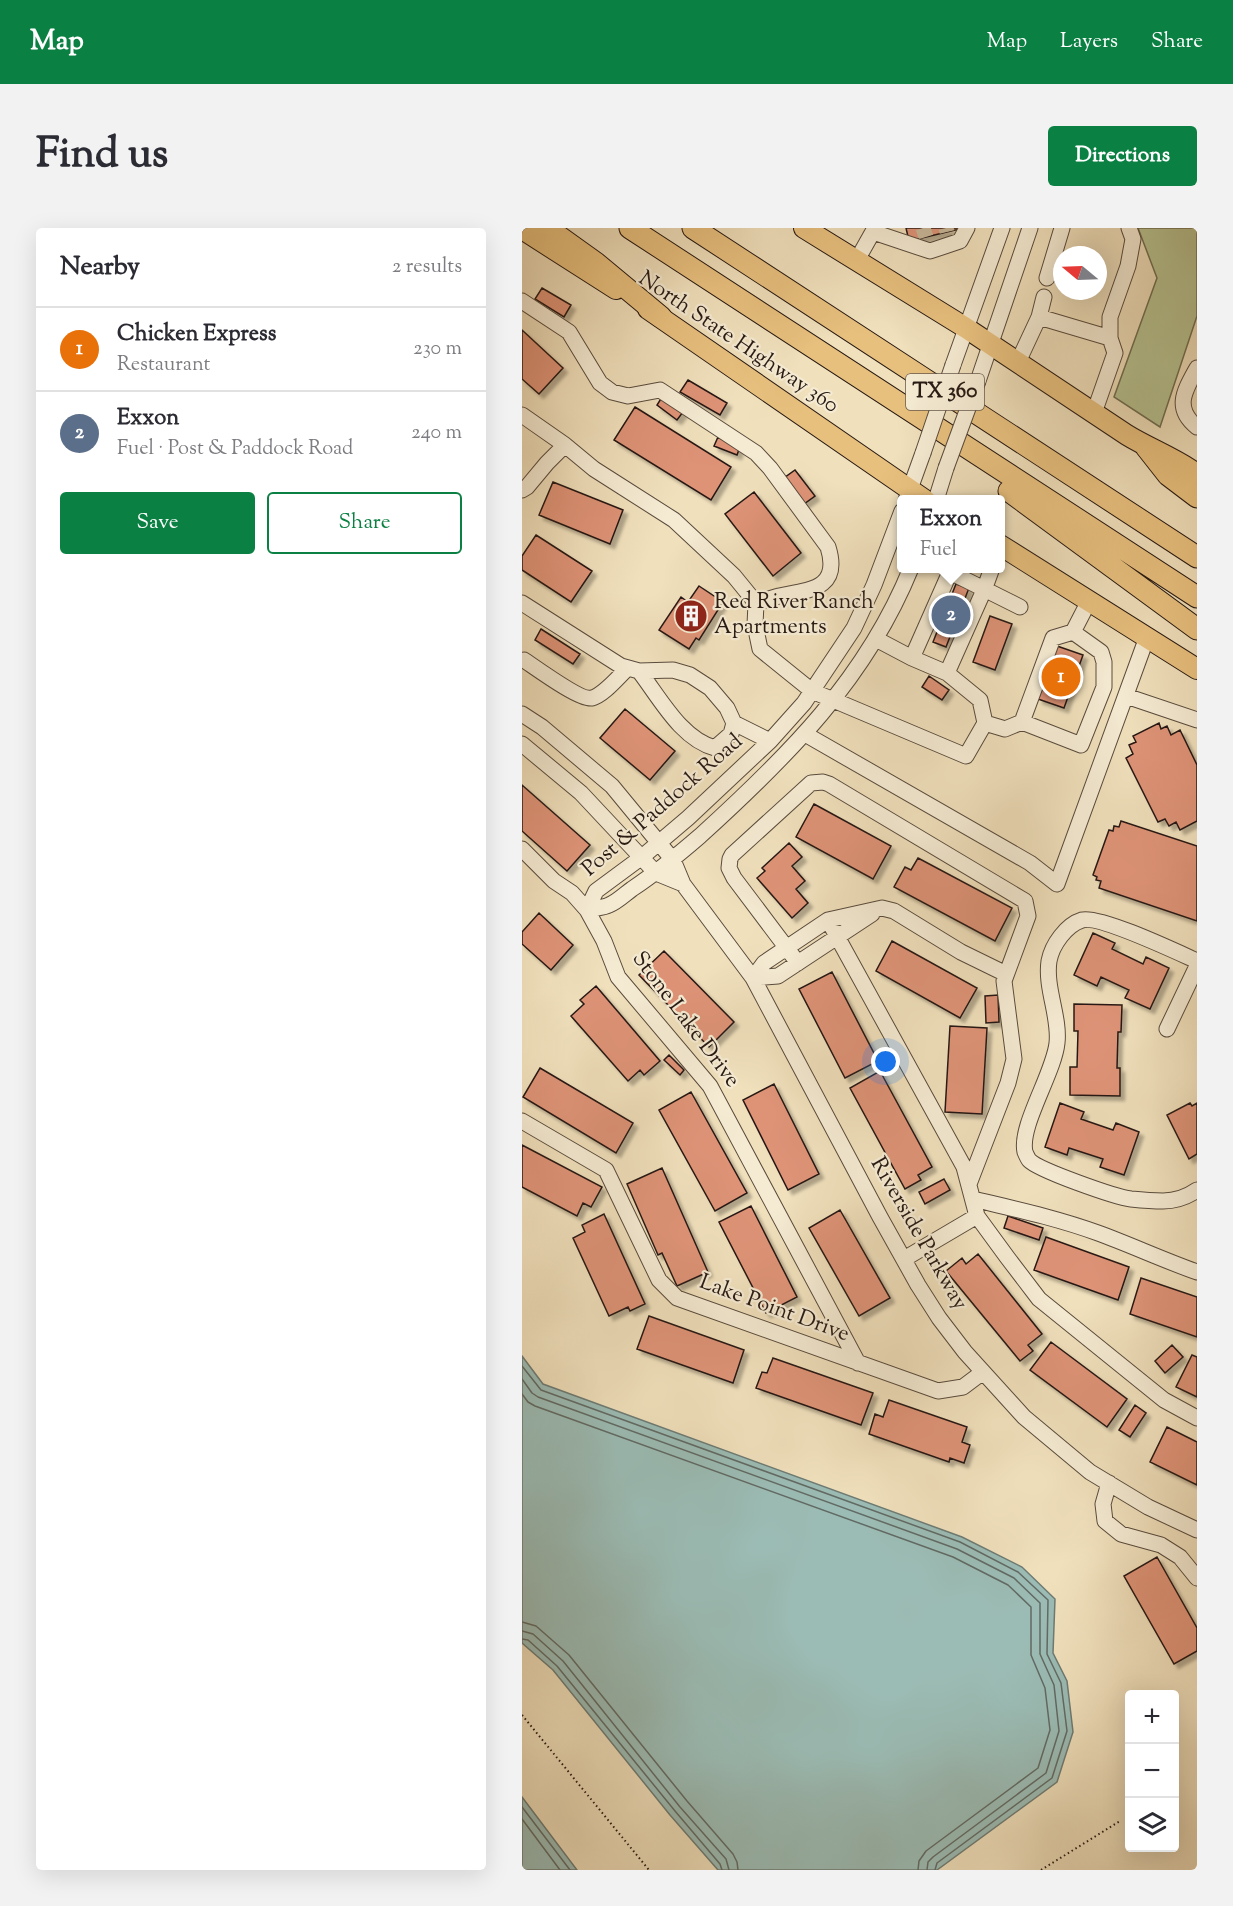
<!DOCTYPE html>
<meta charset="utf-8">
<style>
:root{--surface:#fff;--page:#f2f2f3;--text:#2b2b33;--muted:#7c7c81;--line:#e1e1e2;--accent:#0b8043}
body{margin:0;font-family:"Sorts Mill Goudy",serif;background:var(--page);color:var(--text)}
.controls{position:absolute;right:18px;bottom:18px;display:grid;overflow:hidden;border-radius:6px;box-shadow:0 6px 24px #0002}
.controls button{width:54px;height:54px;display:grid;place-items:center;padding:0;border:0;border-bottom:2px solid var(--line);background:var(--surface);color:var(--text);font:30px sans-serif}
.compass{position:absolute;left:531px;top:18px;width:54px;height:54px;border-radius:50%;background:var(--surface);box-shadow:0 6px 24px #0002;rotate:289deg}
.you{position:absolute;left:364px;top:834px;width:21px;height:21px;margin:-15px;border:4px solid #fff;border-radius:50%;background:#1a73e8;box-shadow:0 0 0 9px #1a73e833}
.badge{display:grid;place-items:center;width:39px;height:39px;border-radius:50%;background:var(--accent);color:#fff;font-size:20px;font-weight:700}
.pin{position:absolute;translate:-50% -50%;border:3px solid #fff;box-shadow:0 2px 6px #0006}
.popup{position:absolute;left:375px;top:267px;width:108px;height:78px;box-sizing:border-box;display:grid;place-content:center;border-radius:6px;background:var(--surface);filter:drop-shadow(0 2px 4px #0005);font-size:20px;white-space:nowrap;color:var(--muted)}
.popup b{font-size:22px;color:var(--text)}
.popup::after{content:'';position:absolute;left:50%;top:100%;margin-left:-12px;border:12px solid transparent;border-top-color:var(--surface)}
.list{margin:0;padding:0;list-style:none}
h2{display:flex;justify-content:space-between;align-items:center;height:78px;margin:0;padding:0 24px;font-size:26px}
h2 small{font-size:20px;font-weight:400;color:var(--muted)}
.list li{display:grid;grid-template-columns:39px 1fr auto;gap:18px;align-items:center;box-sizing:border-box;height:84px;padding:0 24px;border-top:2px solid var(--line)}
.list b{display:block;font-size:22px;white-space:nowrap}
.list p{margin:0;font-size:20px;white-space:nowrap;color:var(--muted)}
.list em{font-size:20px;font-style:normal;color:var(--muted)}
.actions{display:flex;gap:12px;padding:18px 24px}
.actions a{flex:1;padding:14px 0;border:2px solid var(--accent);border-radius:6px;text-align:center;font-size:21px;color:var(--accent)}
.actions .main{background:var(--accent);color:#fff}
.icon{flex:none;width:33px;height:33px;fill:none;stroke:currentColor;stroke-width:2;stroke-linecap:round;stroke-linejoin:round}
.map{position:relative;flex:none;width:675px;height:1642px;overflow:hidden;border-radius:6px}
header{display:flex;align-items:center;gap:36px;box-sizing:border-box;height:84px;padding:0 30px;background:var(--accent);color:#fff}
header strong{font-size:28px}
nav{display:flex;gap:33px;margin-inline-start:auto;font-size:21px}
.intro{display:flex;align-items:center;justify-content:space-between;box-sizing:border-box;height:144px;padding:0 36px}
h1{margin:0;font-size:42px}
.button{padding:15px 27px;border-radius:6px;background:var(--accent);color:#fff;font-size:21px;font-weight:700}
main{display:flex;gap:36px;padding:0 36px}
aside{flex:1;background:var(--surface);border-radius:6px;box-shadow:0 6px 24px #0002}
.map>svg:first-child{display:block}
</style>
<header>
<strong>Map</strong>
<nav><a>Map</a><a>Layers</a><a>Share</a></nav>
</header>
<div class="intro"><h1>Find us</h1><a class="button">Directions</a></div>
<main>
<aside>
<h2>Nearby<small>2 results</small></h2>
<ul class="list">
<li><span class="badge" style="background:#e8710a">1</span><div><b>Chicken Express</b><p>Restaurant</p></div><em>230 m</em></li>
<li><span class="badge" style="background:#5c6f8a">2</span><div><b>Exxon</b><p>Fuel · Post &amp; Paddock Road</p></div><em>240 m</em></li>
</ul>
<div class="actions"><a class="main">Save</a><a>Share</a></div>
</aside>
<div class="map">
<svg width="675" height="1642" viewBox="0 0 675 1642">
<defs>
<filter id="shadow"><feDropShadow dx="4.5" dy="4.5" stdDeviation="1.5" flood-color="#0004"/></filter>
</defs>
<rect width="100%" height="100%" fill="#f0e0bc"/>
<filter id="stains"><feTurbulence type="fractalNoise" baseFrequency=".00333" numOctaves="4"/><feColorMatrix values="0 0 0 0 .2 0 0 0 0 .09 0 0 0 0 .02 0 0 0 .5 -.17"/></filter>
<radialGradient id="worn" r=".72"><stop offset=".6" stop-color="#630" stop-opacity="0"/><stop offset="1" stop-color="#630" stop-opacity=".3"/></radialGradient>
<path fill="#b7c392" stroke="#6f6e52" stroke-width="1.5" d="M 616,0 L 675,0 L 675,88 L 638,199 L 592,169 L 635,50 Z"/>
<path fill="#9bbcb5" stroke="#6d7b74" stroke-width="1.5" d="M 0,1128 L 21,1156 L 440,1309 L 500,1339 L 533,1371 L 531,1425 L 545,1453 L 551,1504 L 535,1554 L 415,1642 L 196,1642 L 148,1587 L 31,1442 L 0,1415 Z
M 0,1569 L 55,1642 L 0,1642 Z"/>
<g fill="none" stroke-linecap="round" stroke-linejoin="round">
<path stroke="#616a64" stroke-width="1.5" d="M 0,1138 L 19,1162 L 438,1314 L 496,1344 L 526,1372 L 525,1426 L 539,1455 L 545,1503 L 530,1550 L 415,1635 L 413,1642
M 0,1151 L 10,1165 L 16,1169 L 435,1321 L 492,1350 L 518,1375 L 518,1426 L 532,1457 L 537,1503 L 524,1545 L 411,1629 L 406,1634 L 405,1642
M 0,1166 L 6,1174 L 13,1178 L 431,1329 L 486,1357 L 509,1379 L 509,1427 L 523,1460 L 528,1502 L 516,1540 L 404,1623 L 397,1633 L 396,1642
M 0,1394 L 14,1398 L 47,1427 L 165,1573 L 211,1626 L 215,1634 L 216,1642
M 0,1403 L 11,1406 L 41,1433 L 158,1579 L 204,1631 L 207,1642
M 0,1411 L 6,1412 L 35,1438 L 153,1583 L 198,1636 L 200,1642
M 0,1579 L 48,1642
M 0,1591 L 38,1642"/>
</g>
<path fill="#de9377" stroke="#271913" stroke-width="1.5" filter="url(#shadow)" d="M 384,0 L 438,0 L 438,1 L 387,13 Z
M 20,60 L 49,77 L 42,89 L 13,71 Z
M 0,102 L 41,140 L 17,166 L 0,151 Z
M 166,152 L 205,175 L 198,187 L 158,164 Z
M 140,169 L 161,184 L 155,192 L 135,177 Z
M 113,179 L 209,239 L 189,272 L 92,212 Z
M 196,209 L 218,219 L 215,227 L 192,218 Z
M 273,242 L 293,268 L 282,276 L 262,250 Z
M 31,254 L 101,282 L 88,316 L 17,287 Z
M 232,264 L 279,325 L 251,348 L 203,286 Z
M 14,307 L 70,343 L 49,374 L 0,342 L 0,328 Z
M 434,356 L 447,360 L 424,419 L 411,414 Z
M 177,358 L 201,374 L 177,412 L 174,410 L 167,421 L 137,402 L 159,369 L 166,374 Z
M 468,388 L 490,396 L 473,442 L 451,434 Z
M 19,401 L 58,426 L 51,436 L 13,412 Z
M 535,418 L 561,427 L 542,480 L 516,471 Z
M 407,448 L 427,462 L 420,472 L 400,459 Z
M 103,481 L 153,523 L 128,552 L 78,510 Z
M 637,495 L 639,501 L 645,498 L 649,507 L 658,502 L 675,537 L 675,593 L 658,602 L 654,594 L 647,598 L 643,591 L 636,594 L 604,530 L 611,526 L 607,517 L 614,514 L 611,508 Z
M 0,557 L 68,617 L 45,643 L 0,603 Z
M 292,576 L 369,618 L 351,651 L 274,609 Z
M 599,593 L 675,618 L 675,693 L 577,660 L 579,653 L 574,652 L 575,649 L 571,647 L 587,602 L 591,603 L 592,598 L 597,599 Z
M 267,615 L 280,629 L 270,638 L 283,653 L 274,661 L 286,675 L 270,690 L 235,650 L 243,643 L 240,640 Z
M 396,630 L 490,680 L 473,713 L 372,659 L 383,639 L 389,642 Z
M 17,685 L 51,717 L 29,742 L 0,716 L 0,704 Z
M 571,705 L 593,715 L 590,721 L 621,736 L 624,729 L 647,740 L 628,781 L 603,770 L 607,762 L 579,749 L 575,758 L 552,747 Z
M 370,713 L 455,760 L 438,790 L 354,743 Z
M 142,723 L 212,794 L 187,819 L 117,747 Z
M 310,744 L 356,833 L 323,850 L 277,761 Z
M 74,758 L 138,833 L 122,847 L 118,842 L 106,853 L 49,788 L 62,776 L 58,772 Z
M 476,767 L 477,794 L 464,795 L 463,768 Z
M 552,776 L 600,777 L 599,804 L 596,804 L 595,840 L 598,840 L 598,868 L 548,867 L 548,839 L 555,839 L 556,803 L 552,803 Z
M 428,798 L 465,800 L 460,886 L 423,884 Z
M 147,827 L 162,842 L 158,847 L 142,832 Z
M 18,840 L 111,895 L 94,925 L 1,869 Z
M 358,843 L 410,939 L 396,947 L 399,952 L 383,961 L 328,860 Z
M 252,856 L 297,946 L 266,962 L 221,872 Z
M 169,864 L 225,965 L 193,983 L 137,882 Z
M 538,875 L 562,884 L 559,891 L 591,902 L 594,895 L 617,904 L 602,947 L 578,939 L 581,931 L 547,920 L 545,927 L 523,919 Z
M 668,875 L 670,878 L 675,875 L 675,926 L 667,931 L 645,887 Z
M 0,917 L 80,959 L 69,979 L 61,975 L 55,988 L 0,959 Z
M 140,940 L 186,1044 L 155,1058 L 140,1025 L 136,1027 L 105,956 Z
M 422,951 L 428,962 L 403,976 L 397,964 Z
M 229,978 L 275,1069 L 244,1085 L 197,994 Z
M 318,982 L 368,1070 L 337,1088 L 287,1000 Z
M 82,986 L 123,1076 L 108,1083 L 106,1079 L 87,1088 L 51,1010 L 63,1004 L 60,997 Z
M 486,988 L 521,1000 L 517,1012 L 482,1000 Z
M 524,1009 L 607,1039 L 596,1072 L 512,1042 Z
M 456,1026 L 520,1106 L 506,1117 L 511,1123 L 498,1133 L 424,1043 L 440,1030 L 444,1036 Z
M 619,1050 L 675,1069 L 675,1109 L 608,1086 Z
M 127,1088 L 222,1122 L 211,1155 L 115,1121 Z
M 529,1114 L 605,1171 L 585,1199 L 508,1142 Z
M 650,1117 L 661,1129 L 643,1145 L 633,1133 Z
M 670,1127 L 675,1129 L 675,1169 L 654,1159 Z
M 251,1130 L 351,1165 L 339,1197 L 234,1160 L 240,1144 L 245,1145 Z
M 367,1172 L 445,1199 L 440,1214 L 448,1217 L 442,1235 L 428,1230 L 427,1234 L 347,1206 L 353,1186 L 361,1189 Z
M 613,1177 L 624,1185 L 608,1209 L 597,1202 Z
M 645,1199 L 675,1214 L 675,1257 L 628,1234 Z
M 635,1329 L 675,1400 L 675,1423 L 652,1436 L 602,1348 Z"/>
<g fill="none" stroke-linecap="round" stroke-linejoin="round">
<path stroke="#c8b89a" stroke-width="15" stroke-dasharray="15 8" stroke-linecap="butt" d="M 401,0 L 404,9
M 424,0 L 425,4"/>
<defs>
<path id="minor" d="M 351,4 L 408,23 L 438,13 L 445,0
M 335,32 L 353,0
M 525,50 L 540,0
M 0,73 L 47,104 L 78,155 L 90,164 L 106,168 L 138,162 L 234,225 L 248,240 L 306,319 C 319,361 288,362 257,368 C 249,370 241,373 234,375
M 517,89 L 522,69
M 496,134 L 517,89 L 588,110
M 431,137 L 480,0
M 675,140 C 663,162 651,180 675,199
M 456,153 L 508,0
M 572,185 L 593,125 L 588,110 L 588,89 L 606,38 L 611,11 L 607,0
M 0,187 L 43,217 L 72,241 L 152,292 L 212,348 L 234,375 L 233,397 L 238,421 L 290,463 L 444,528 L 463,495 L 483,501 L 500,494 L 531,410 L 551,404 L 567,373
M 0,262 L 5,259 L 25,235 L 43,217
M 384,272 L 401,225
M 414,272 L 424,240
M 0,375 L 99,438 L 117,443 L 151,442 L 168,447 L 188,460 L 205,480 L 212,495 L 248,513
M 354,411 L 390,430 L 425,445 L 458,472 L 463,495
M 390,430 L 428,344 L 498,379
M 2,432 C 14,440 59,473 70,470 C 82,467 97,448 106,440
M 117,443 C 138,470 159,511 193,520 L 209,506 L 212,495
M 425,445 L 462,362 L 470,340
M 604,468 L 675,492
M 0,486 L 20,499 L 90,558 L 151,632 L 161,656 L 231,750 L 358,989 L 396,1057 L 417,1090 L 443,1124 L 502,1189 L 568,1244 L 626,1279 L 675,1302
M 500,494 L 559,517 L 582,459 L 582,434 L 579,424 L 551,404
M 283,506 L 508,635 L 535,656 L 625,409
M 0,516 L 59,565 L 134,645 L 161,656
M 0,621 L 32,653 L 50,665 L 65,682 L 82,713 L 96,749 L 188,858 L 336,1135
M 65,682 L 74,663 L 120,629 L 166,590 L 248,513 L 282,475 L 332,400 L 352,357 L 380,283
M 65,682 C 72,680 81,680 87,677 C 95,674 103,666 110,661 C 134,645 156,627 178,608 C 265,529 344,451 389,340
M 306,692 L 442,939 L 455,988 L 485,1029 L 517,1071 L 642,1172 L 675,1190
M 675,733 C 655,724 577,687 560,692 C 544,697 530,717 527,733 C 523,760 538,789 535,815 C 532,845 497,898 503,924 C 503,924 506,931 507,932 C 516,942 593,969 609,971 C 619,972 630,973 641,973 C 652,973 665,969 675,962
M 276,735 L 212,650 L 207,640 L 208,631 L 210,627 L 289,555 L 301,554 L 307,556 L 503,673 L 506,688 L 482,753 L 492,831 L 486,855 L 447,956
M 231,750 L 242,735 L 306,692 L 360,680 L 372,683 L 439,724 L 484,746
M 231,750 L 256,748 L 350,686
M 645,801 L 675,738
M 0,893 L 84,942 L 137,1052 L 155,1070 L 416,1163 L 441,1159 L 461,1144
M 451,971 C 493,981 535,990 576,1005 C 609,1017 641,1032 675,1044
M 382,1031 L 455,988
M 587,1255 L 581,1276 L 583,1293 L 599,1306 L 639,1317 L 658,1329 L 675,1350"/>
<path id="major" d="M 282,0 L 444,100 L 605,207 C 628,221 653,230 675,246
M 0,1 L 94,61
M 126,81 L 403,272
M 478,317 L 675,441"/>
<path id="highway" d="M 25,0 L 74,35 L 139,89
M 108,0 L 675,369
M 171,0 L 675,329
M 624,219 L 646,247 L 675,269
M 487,263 L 675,401"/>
</defs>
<use href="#minor" stroke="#594b3d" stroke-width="17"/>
<use href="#major" stroke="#271913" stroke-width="22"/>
<use href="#highway" stroke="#271913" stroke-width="23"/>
<path stroke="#271913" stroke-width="2" stroke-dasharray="1.5 3" stroke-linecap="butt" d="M 0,1487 L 127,1642
M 519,1642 L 598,1593"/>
<use href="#minor" stroke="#f5ebd3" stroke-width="15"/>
<use href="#major" stroke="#e8c07e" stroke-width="20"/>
<use href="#highway" stroke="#e8c07e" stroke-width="21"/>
<defs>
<path id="minor-bridge" d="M 401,225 L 431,137
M 424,240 L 456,153"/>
</defs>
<use href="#minor-bridge" stroke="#594b3d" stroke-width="17" stroke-linecap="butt"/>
<use href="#minor-bridge" stroke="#f5ebd3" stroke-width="15"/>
</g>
<defs>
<symbol id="building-disc" viewBox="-11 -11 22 22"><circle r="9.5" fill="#8f2418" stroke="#f5ebd3"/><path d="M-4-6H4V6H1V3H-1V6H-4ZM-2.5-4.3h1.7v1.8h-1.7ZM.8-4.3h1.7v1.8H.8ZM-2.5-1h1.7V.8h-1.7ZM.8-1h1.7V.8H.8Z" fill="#fff"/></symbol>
</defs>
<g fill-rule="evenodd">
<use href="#building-disc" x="150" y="369" width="38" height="38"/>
</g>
<g text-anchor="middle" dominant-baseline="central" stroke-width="4.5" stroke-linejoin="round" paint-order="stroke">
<rect fill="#f5ebd3" stroke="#65584d" stroke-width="1.5" x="384" y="146" width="78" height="36" rx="4.5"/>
<g font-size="21" font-weight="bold" fill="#271913">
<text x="423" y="164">TX 360</text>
</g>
<g font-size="22" fill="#271913" stroke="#f5ebd3">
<text transform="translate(216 115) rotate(34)">North State Highway 360</text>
<text transform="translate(141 578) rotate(-41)">Post &amp; Paddock Road</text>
<text transform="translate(163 792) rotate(53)">Stone Lake Drive</text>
<text transform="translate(396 1006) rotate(60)">Riverside Parkway</text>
<text transform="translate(252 1081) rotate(20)">Lake Point Drive</text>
</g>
<g font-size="22" fill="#271913" stroke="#f5ebd3" text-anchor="start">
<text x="192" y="375">Red River Ranch<tspan x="192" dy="25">Apartments</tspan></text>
</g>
</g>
<rect width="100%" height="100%" filter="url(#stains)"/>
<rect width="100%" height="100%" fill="url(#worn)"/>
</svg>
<div class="controls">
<button>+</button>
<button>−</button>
<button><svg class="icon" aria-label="layers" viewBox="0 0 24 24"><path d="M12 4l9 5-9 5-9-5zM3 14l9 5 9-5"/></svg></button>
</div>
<svg class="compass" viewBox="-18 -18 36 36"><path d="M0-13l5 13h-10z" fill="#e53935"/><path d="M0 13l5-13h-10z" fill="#7c7c81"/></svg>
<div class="you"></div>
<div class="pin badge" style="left:539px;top:449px;background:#e8710a">1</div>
<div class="pin badge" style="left:429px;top:387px;background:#5c6f8a">2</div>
<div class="popup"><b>Exxon</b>Fuel</div>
</div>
</main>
